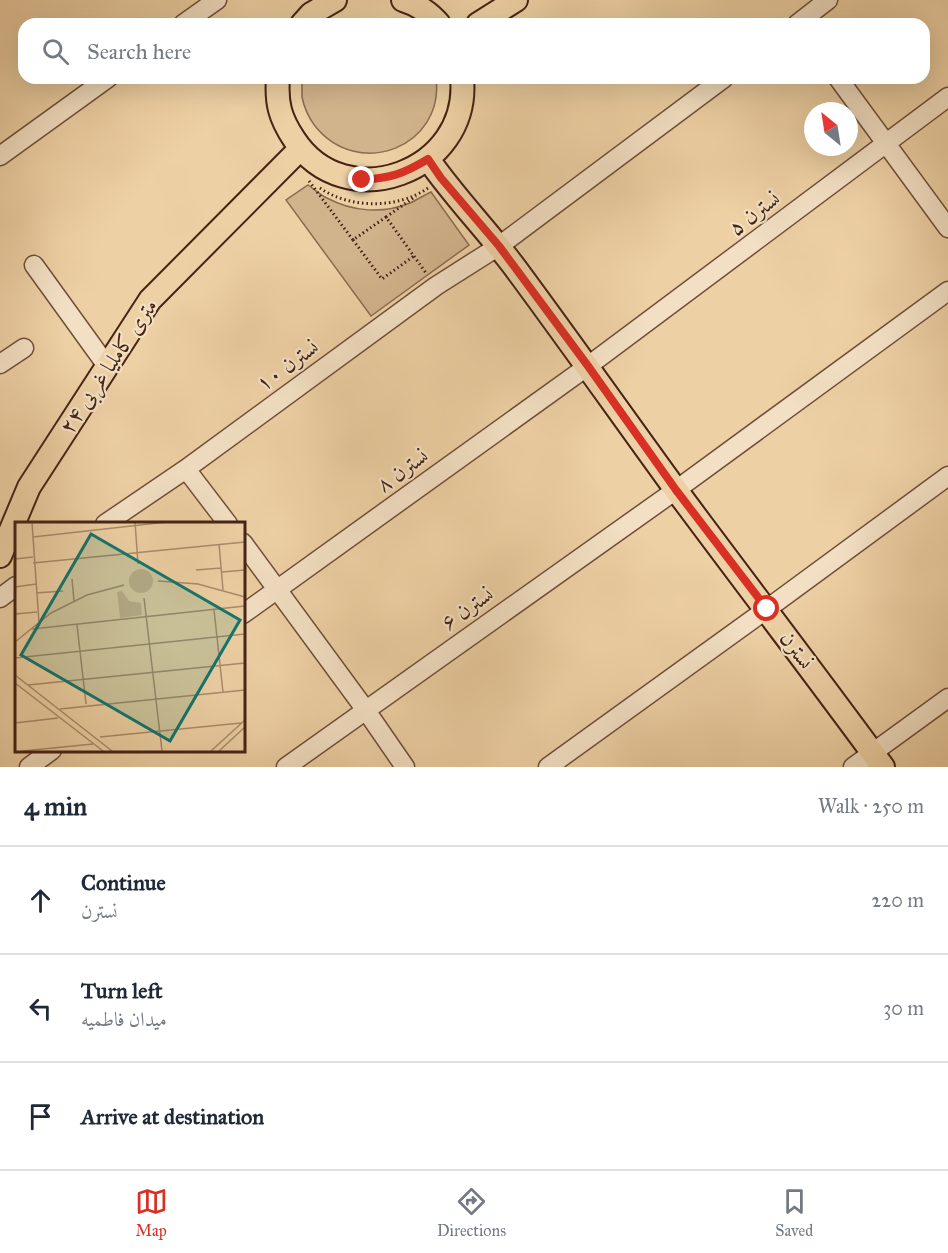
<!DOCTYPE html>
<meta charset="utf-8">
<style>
:root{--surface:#fff;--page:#f2f2f3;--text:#1f2937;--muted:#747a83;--line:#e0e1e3;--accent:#d93025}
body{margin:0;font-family:"IM FELL Great Primer",Amiri,serif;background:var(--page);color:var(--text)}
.compass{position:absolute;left:804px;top:102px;width:54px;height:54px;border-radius:50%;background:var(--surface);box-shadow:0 6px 24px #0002;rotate:330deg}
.stop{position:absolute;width:18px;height:18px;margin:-14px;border:4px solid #d93025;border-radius:50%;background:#fff}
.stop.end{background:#d93025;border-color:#fff;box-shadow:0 2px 6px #0008}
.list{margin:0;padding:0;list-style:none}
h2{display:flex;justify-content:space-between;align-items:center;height:78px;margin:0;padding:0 24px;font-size:26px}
h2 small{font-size:20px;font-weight:400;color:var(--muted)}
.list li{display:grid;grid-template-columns:39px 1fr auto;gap:18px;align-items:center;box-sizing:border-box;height:108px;padding:0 24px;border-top:2px solid var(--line)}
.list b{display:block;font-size:22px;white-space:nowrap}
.list p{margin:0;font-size:20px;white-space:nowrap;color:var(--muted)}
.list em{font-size:20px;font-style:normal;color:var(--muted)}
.icon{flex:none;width:33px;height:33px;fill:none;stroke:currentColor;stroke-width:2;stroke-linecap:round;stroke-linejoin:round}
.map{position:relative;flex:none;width:948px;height:767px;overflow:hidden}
.search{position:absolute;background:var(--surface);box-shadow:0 6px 24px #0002;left:18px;right:18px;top:18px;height:66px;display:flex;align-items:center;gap:15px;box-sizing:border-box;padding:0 21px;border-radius:18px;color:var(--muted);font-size:22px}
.sheet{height:402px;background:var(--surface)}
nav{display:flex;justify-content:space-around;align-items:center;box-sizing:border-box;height:84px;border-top:2px solid var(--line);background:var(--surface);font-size:16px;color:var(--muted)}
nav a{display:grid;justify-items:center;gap:3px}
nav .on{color:var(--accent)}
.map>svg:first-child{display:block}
</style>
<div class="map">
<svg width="948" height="767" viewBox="0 0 948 767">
<rect width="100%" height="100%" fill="#edd0a4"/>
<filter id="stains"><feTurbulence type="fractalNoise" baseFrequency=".00333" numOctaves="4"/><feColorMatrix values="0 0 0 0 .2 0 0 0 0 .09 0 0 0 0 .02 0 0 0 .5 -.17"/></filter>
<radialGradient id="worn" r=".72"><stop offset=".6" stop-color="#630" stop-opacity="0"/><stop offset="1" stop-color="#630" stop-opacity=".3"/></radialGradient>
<path fill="#d1b38c" stroke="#8c6b50" stroke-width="1.5" d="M 302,78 L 436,78 C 445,146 359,181 315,126 C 309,118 304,107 302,97 C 302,91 302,84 302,78 Z
M 308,185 C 314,189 320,195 327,198 C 353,212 383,214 410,203 C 417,200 424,195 431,192 L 469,245 L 371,316 L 286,200 Z"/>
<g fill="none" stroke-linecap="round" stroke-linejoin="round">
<defs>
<path id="minor" d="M 183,24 L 217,0
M 797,24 L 828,0
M 838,78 L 948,228
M 0,156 L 108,78
M 34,265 L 107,366
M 0,364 L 24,348
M 186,469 L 228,524
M 105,524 L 186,469 L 436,286 L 499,246 L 724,78
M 243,543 L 365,709 L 405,767
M 0,598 L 16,586
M 243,614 L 588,366 L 948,97
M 29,767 L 52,750
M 286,767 L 676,490 L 948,291
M 548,767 L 767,609 L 948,476
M 853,767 L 948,698"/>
<path id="major" d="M 403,0 C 416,4 430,13 439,24
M 302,24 L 311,14 L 335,0
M 478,24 L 516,0
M 278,78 C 276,103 280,118 294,139 C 345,218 471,172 462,78
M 428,159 C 455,198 488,231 516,269 C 570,342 623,417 676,490 C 745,583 815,674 883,767
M 0,556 L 29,487 L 150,300 L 300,149"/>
</defs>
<use href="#minor" stroke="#704e39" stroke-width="21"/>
<use href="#major" stroke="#462315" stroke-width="26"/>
<path stroke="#462315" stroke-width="3" stroke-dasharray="1.5 3" stroke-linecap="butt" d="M 309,181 L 353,240 L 386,217 L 426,273
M 320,188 C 350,209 398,209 428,188
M 386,217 L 416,196
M 353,240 L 382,279 L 414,256"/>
<use href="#minor" stroke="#f3e0c4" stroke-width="18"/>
<use href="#major" stroke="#edd0a4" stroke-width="22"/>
</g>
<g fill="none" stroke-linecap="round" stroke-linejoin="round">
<path stroke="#d93025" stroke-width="8" d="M 362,180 C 391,178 403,174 428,159 L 441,178 L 499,246 L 588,366 L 676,490 L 767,609"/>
</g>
<g text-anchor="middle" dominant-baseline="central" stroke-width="4.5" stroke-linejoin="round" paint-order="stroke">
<g font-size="22" fill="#462315" stroke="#f3e0c4">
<text transform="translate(754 213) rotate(-37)">نسترن ۵</text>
<text transform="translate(287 365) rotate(-36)">نسترن ۱۰</text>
<text transform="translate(108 366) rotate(-56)">۲۴ متری کاملیا غربی</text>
<text transform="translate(402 470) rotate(-36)">نسترن ۸</text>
<text transform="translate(467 608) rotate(-35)">نسترن ۶</text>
<text transform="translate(797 650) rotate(54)">نسترن</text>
</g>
</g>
<g transform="translate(15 522)">
<rect width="230" height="230" fill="#edd0a4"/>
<path d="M114 59a12 12 0 1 1 24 0a12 12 0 1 1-24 0ZM 107,69 L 114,79 L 126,81 L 127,93 L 105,96 L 102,70 Z" fill="#d1b38c"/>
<path fill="none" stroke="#aa8b6b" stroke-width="1.5" d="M 17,0 L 24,101M 120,0 L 123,42M 18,15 L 152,0M 204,22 L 208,68M 0,37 L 18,35M 18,41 L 230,20M 181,48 L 206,46M 207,50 L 230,48M 57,57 L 59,79M 143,59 L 183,62 L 230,75M 0,65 L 21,62M 21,71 L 48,69M 129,76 L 147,229M 199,88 L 208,170M 0,92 L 22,90M 62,103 L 71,182M 17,107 L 230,84M 0,120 L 36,91 L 72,73 L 109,63M 0,136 L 230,112M 0,153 L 97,229M 0,161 L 88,229M 13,163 L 230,141M 45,187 L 230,168M 0,201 L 43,196M 85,215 L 226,201M 8,229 L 78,222M 196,229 L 230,198M 204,229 L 230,205"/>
<path fill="#0f766e" fill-opacity="0.15" stroke="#0f766e" stroke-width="3" d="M 76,12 L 225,98 L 155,219 L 6,133 Z"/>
<rect width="230" height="230" fill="none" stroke="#462315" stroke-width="3"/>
</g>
<rect width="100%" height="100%" filter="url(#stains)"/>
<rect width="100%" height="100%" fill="url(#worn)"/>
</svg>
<svg class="compass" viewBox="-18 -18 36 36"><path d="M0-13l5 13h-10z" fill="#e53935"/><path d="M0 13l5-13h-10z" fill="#747a83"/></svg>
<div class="stop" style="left:767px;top:609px"></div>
<div class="stop end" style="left:362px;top:180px"></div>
<div class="search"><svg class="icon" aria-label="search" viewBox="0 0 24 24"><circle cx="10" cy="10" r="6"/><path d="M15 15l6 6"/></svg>Search here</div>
</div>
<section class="sheet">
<h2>4 min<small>Walk · 250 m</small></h2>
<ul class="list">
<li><svg class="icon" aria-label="ahead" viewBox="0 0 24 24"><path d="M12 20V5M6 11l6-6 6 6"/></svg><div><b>Continue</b><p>نسترن</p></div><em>220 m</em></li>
<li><svg class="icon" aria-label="left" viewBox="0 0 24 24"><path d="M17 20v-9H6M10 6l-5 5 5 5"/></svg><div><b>Turn left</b><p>میدان فاطمیه</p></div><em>30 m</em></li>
<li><svg class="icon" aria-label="arrive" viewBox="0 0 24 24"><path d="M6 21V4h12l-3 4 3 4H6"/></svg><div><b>Arrive at destination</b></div></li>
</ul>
</section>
<nav>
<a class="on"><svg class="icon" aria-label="map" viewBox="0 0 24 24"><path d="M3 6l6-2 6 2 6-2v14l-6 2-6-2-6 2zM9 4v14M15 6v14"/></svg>Map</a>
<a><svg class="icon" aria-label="directions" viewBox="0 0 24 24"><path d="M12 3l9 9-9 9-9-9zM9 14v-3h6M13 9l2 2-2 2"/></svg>Directions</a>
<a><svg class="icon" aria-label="saved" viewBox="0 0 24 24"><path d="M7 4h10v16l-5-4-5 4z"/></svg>Saved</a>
</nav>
